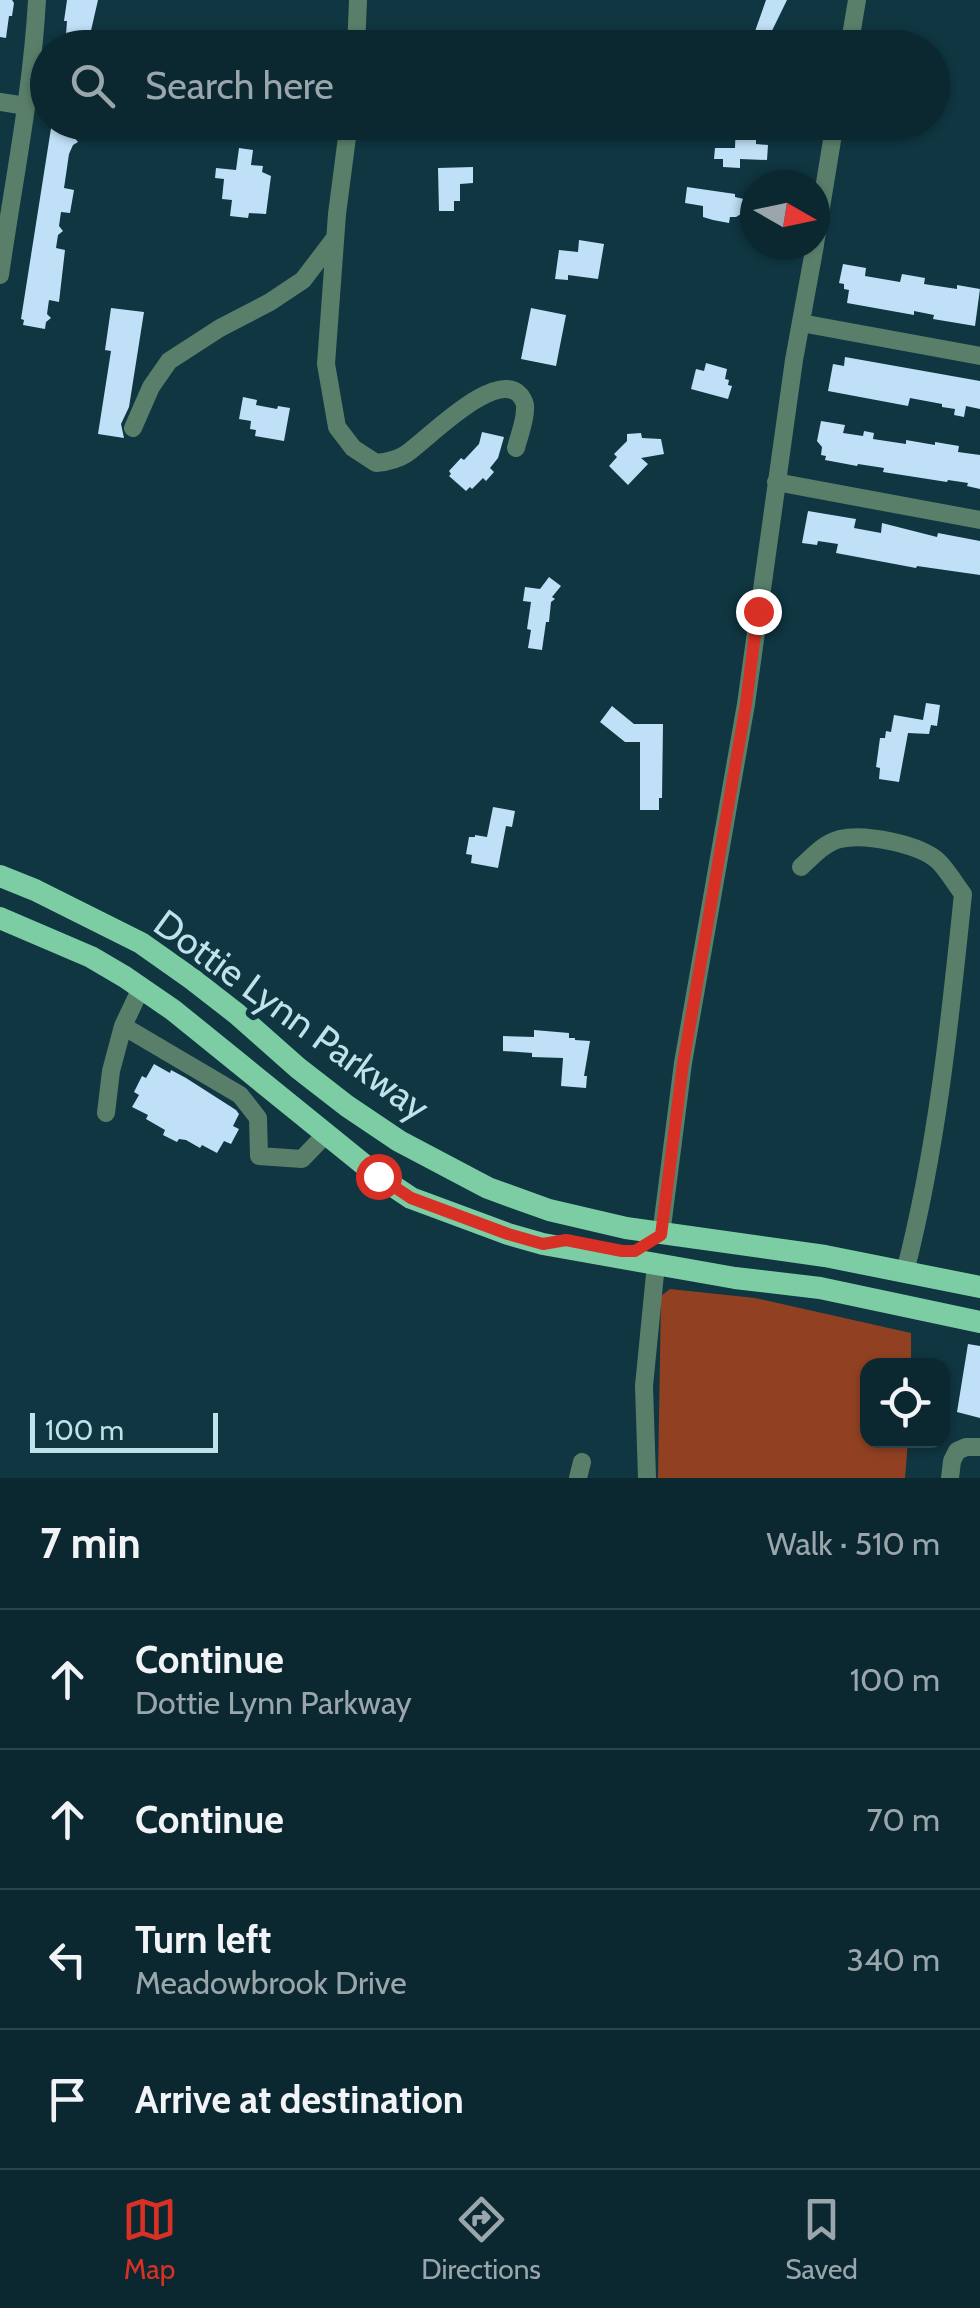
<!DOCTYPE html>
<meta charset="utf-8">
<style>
:root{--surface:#0b2831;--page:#143039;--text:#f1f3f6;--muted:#9aa6ab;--line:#2b444d;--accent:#d93025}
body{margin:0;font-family:Cabin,sans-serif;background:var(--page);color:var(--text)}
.controls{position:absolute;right:30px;bottom:30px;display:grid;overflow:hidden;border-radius:20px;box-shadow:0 2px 8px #0004}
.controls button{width:90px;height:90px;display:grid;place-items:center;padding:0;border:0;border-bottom:2px solid var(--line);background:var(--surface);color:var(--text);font:50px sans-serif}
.compass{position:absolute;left:740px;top:170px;width:90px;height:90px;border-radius:50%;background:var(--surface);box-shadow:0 2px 8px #0004;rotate:99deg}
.scale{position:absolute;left:30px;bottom:25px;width:188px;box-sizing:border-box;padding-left:10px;border:5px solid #c0e2ed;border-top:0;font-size:28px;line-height:35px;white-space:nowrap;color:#c0e2ed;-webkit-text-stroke:8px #0f3641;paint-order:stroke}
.stop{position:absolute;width:30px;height:30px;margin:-22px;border:8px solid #d93025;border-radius:50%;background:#fff}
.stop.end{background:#d93025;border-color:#fff;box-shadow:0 2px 10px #0008}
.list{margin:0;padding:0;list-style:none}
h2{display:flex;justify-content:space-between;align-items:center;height:130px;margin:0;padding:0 40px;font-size:42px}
h2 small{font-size:32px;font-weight:400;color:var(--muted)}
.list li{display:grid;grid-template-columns:65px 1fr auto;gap:30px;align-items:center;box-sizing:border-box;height:140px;padding:0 40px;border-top:2px solid var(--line)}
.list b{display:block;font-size:38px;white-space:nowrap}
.list p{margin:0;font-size:32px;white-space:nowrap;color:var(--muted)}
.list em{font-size:32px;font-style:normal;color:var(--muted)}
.icon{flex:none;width:55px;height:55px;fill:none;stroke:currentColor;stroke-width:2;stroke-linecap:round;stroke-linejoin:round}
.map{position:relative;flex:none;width:980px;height:1478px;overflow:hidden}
.search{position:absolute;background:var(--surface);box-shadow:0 2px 8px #0004;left:30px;right:30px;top:30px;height:110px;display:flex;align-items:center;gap:25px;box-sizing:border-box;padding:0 35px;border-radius:55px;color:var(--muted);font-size:38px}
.sheet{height:690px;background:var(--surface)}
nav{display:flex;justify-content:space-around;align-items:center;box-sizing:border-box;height:140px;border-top:2px solid var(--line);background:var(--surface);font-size:28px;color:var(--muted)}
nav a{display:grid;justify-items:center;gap:5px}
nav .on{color:var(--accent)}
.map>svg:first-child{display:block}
</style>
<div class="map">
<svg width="980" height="1478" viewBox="0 0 980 1478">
<rect width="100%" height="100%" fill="#0f3641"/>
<path fill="#914122" d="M 670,1289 L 755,1298 L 911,1333 L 911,1365 L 868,1366 L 868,1440 L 908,1441 L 905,1478 L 658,1478 L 661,1296 Z"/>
<path fill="#c0e0f7" d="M 0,0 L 12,0 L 14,3 L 12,16 L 9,16 L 6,38 L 0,37 Z
M 67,0 L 98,0 L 87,48 L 65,48 L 67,21 L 64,21 Z
M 766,0 L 787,0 L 766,43 L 753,37 Z
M 52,122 L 62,122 L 78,142 L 73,145 L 69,154 L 64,188 L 74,190 L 70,213 L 61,212 L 59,226 L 63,231 L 58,235 L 56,248 L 65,250 L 59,302 L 49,300 L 47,314 L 51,318 L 46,322 L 45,329 L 23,325 L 24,320 L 21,319 Z
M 736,122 L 751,122 L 751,127 L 756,127 L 756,144 L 768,145 L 767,160 L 740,159 L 740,168 L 723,167 L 723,159 L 714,159 L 715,148 L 735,148 Z
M 239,148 L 253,150 L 251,165 L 263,166 L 262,172 L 271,176 L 266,214 L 249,213 L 248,218 L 230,216 L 232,200 L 222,199 L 224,179 L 215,178 L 216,168 L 236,170 Z
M 473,167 L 473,183 L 460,184 L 460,201 L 454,201 L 454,211 L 439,211 L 438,168 Z
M 687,187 L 735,194 L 735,197 L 744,199 L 742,207 L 751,208 L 736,217 L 730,217 L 729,223 L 713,220 L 703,217 L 703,206 L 685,203 Z
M 579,240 L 604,244 L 598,279 L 568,275 L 568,280 L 555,279 L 559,250 L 578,252 Z
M 843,264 L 866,268 L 865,276 L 900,282 L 902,274 L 925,278 L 924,284 L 957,289 L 957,285 L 980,289 L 975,326 L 933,319 L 934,315 L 914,311 L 914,315 L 847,303 L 849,290 L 844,289 L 844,284 L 839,283 Z
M 111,308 L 144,312 L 129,407 L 121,424 L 124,438 L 98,434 L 111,351 L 105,350 Z
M 531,308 L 566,315 L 556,366 L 521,359 Z
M 845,357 L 980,381 L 980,409 L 966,406 L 964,417 L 954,415 L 955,409 L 942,407 L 942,404 L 910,398 L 908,406 L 828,391 L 833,364 L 844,366 Z
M 706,363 L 727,369 L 725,379 L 729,380 L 728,385 L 732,386 L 728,399 L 691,389 L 696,369 L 704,371 Z
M 243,397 L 257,400 L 256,405 L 277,409 L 278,406 L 290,408 L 284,441 L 255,436 L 256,430 L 250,429 L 251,421 L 239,419 Z
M 821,421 L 845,425 L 843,433 L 863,436 L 864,431 L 874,433 L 873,439 L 906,444 L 906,440 L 935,445 L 935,442 L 959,446 L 958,452 L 980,455 L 980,489 L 967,486 L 968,483 L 948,480 L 947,482 L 883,472 L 884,468 L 858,464 L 857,466 L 825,460 L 826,456 L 821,455 L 822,447 L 817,441 Z
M 482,432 L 504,437 L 498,458 L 490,468 L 494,472 L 486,481 L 483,478 L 472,489 L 470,487 L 466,491 L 449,476 L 451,474 L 449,471 L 461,458 L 464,460 L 479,444 Z
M 641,433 L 642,438 L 661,439 L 664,454 L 641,458 L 648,464 L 628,485 L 609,466 L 617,457 L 614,454 L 627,441 L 627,434 Z
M 808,511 L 856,519 L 854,528 L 881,533 L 882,523 L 937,537 L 938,533 L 980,541 L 980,575 L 917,566 L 916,568 L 836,553 L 838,544 L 818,541 L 817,545 L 802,543 Z
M 549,577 L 561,586 L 552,597 L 555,599 L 551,602 L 549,622 L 546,622 L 542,650 L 528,648 L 531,630 L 527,629 L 531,602 L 523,601 L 525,587 L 540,589 Z
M 926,703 L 940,705 L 937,726 L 931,725 L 929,734 L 908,733 L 899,782 L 879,779 L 880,768 L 876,767 L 880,738 L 885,738 L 886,731 L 891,732 L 894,715 L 923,720 Z
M 612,706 L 634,724 L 663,724 L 662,798 L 659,798 L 659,810 L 640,810 L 640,742 L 625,742 L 600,722 Z
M 493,807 L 515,811 L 512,827 L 506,826 L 498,868 L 471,863 L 472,855 L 466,854 L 469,837 L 475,837 L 475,835 L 487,837 Z
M 534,1030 L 569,1033 L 569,1038 L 575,1038 L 575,1040 L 590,1041 L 584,1076 L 587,1076 L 586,1088 L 561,1086 L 563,1058 L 532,1057 L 532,1053 L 503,1051 L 503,1036 L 534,1037 Z
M 154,1064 L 170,1073 L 171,1070 L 186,1078 L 236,1110 L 239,1114 L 233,1126 L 239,1129 L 231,1144 L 224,1141 L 217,1153 L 202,1145 L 200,1148 L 186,1140 L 179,1139 L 177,1142 L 163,1135 L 165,1130 L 146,1119 L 148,1115 L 132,1107 L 139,1095 L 134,1092 L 142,1076 L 146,1078 Z
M 968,1344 L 980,1346 L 980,1418 L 957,1412 Z"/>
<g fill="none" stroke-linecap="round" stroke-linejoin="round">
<path stroke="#597f6a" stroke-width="18" d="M 356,48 L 358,0
M 849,48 L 857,0
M 0,102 L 26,106
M 349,122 L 337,214 L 326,364 L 337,427 L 353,448 L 376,463 C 387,462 397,460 406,454 C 426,441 495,368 520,395 C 523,399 526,404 525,409 C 525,422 519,436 516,448
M 815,244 L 835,122
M 0,275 C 13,184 32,92 37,0
M 801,323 L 980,356
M 133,428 L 151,387 L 169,361 L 220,328 L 270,302 L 303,280 L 335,238
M 776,482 L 980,520
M 801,867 C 813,856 824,843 840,839 C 864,833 921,844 939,862 C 948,871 955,884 963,894 C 950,1021 937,1148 905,1272
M 141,988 L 123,1026 L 240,1095 L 258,1118 L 259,1156 L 302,1159 L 326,1134
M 106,1113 L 111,1071 L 123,1026
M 661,1235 L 683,1063 L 746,704 L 794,360 L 815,245
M 578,1478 L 582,1462
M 647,1478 L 644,1386 L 656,1264
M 950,1478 L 952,1461 L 957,1451 L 966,1447 L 980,1447"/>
<path stroke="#7ccda3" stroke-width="22" d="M 0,876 L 35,890 L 141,943 L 192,979 L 237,1014 L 298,1068 L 347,1106 L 399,1141 L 488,1188 L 549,1210 L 626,1228 L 825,1256 L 980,1287
M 0,918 L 91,957 L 125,977 L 173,1010 L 378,1176 L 411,1198 L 508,1234 L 543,1244 L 735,1278 L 820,1288 L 980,1322"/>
</g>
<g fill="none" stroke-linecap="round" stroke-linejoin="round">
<path stroke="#d93025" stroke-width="12" d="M 378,1176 L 411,1198 L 508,1234 L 543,1244 L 566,1240 L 622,1251 L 635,1251 L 661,1235 L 683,1064 L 746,704 L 758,611"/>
</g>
<g text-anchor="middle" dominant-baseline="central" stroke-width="10" stroke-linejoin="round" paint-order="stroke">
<g font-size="38" fill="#c0e2ed" stroke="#0f3641">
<text transform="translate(292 1015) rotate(36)">Dottie Lynn Parkway</text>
</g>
</g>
</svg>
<div class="controls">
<button><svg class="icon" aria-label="locate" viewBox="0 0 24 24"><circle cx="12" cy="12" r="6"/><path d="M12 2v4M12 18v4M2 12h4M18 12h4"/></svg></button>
</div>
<svg class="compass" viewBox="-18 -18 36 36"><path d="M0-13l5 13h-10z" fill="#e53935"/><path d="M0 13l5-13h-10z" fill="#9aa6ab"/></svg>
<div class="scale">100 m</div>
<div class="stop" style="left:378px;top:1176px"></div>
<div class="stop end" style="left:758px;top:611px"></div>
<div class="search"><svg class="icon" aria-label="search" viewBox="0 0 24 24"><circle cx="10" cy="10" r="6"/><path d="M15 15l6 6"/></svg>Search here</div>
</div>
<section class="sheet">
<h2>7 min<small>Walk · 510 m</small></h2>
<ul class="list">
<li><svg class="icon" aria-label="ahead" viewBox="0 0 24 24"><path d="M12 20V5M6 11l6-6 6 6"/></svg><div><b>Continue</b><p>Dottie Lynn Parkway</p></div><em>100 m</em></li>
<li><svg class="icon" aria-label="ahead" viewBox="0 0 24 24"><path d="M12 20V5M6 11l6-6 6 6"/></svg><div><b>Continue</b></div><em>70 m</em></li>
<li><svg class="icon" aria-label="left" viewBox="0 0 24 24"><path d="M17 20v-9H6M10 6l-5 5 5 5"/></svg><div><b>Turn left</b><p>Meadowbrook Drive</p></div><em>340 m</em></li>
<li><svg class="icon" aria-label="arrive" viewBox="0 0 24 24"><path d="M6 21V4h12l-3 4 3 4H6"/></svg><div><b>Arrive at destination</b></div></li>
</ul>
</section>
<nav>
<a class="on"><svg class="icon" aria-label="map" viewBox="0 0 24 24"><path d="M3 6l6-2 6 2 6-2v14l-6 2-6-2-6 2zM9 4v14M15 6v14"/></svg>Map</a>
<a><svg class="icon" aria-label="directions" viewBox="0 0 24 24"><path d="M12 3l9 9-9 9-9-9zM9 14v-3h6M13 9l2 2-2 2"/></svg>Directions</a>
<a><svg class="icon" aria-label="saved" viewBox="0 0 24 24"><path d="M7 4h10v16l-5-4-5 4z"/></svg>Saved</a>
</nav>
